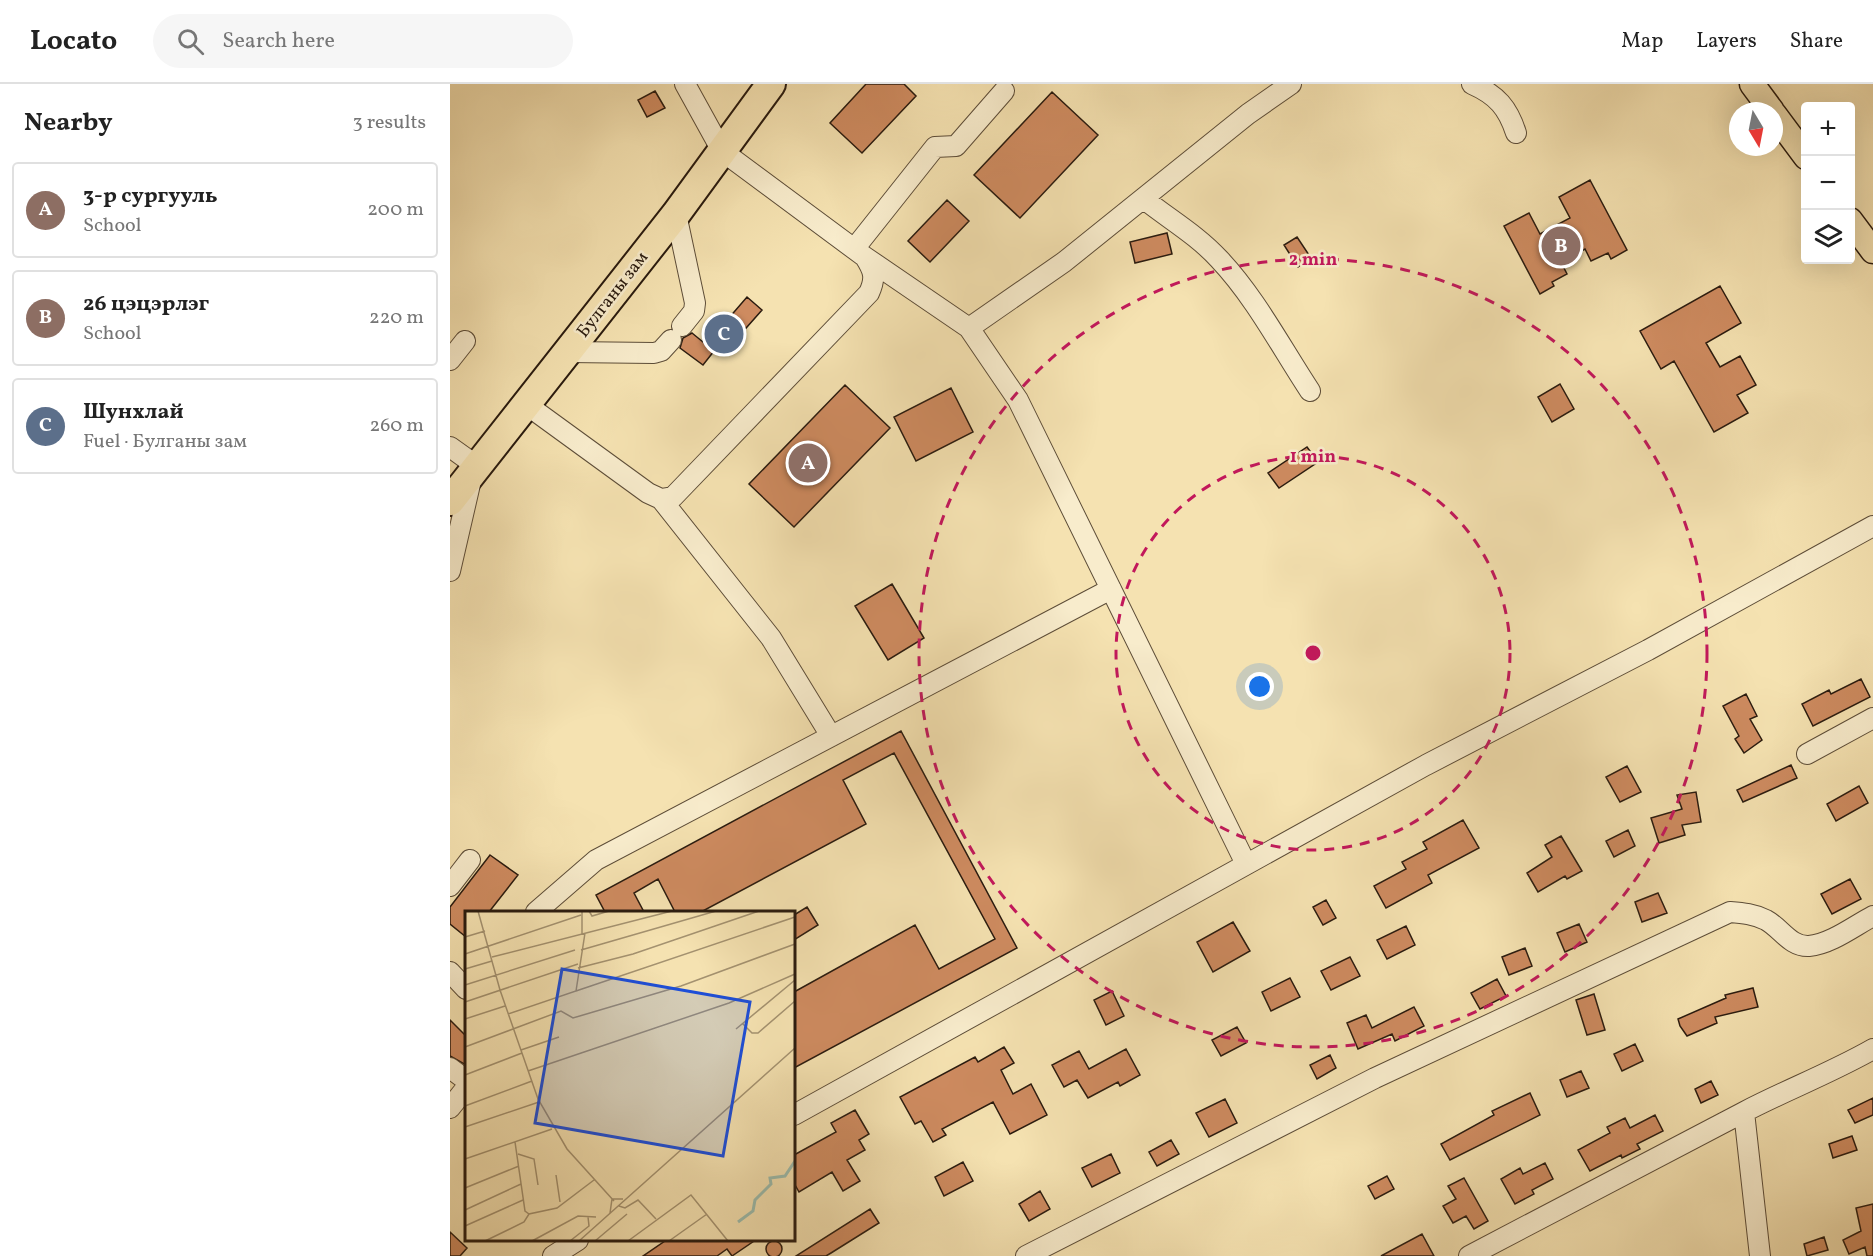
<!DOCTYPE html>
<meta charset="utf-8">
<style>
:root{--surface:#fff;--page:#f6f6f6;--text:#222;--muted:#767676;--line:#e0e0e0;--accent:#0f766e}
body{margin:0;font-family:Vollkorn,serif;background:var(--page);color:var(--text)}
.controls{position:absolute;right:18px;top:18px;display:grid;overflow:hidden;border-radius:6px;box-shadow:0 6px 24px #0002}
.controls button{width:54px;height:54px;display:grid;place-items:center;padding:0;border:0;border-bottom:2px solid var(--line);background:var(--surface);color:var(--text);font:30px sans-serif}
.compass{position:absolute;left:1279px;top:18px;width:54px;height:54px;border-radius:50%;background:var(--surface);box-shadow:0 6px 24px #0002;rotate:170deg}
.you{position:absolute;left:810px;top:603px;width:21px;height:21px;margin:-15px;border:4px solid #fff;border-radius:50%;background:#1a73e8;box-shadow:0 0 0 9px #1a73e833}
.badge{display:grid;place-items:center;width:39px;height:39px;border-radius:50%;background:var(--accent);color:#fff;font-size:20px;font-weight:700}
.pin{position:absolute;translate:-50% -50%;border:3px solid #fff;box-shadow:0 2px 6px #0006}
.list{margin:0;padding:0;list-style:none}
h2{display:flex;justify-content:space-between;align-items:center;height:78px;margin:0;padding:0 24px;font-size:26px}
h2 small{font-size:20px;font-weight:400;color:var(--muted)}
.list li{display:grid;grid-template-columns:39px 1fr auto;gap:18px;align-items:center;box-sizing:border-box;height:96px;margin:0 12px 12px;padding:0 12px;border:2px solid var(--line);border-radius:6px}
.list b{display:block;font-size:22px;white-space:nowrap}
.list p{margin:0;font-size:20px;white-space:nowrap;color:var(--muted)}
.list em{font-size:20px;font-style:normal;color:var(--muted)}
.icon{flex:none;width:33px;height:33px;fill:none;stroke:currentColor;stroke-width:2;stroke-linecap:round;stroke-linejoin:round}
.map{position:relative;flex:none;width:1423px;height:1172px;overflow:hidden}
header{display:flex;align-items:center;gap:36px;box-sizing:border-box;height:84px;padding:0 30px;background:var(--surface);border-bottom:2px solid var(--line)}
header strong{font-size:28px}
nav{display:flex;gap:33px;margin-inline-start:auto;font-size:21px}
.search{width:420px;height:54px;background:var(--page);display:flex;align-items:center;gap:15px;box-sizing:border-box;padding:0 21px;border-radius:33px;color:var(--muted);font-size:22px}
main{display:flex}
aside{flex:1;background:var(--surface)}
.map>svg:first-child{display:block}
</style>
<header>
<strong>Locato</strong>
<div class="search"><svg class="icon" aria-label="search" viewBox="0 0 24 24"><circle cx="10" cy="10" r="6"/><path d="M15 15l6 6"/></svg>Search here</div>
<nav><a>Map</a><a>Layers</a><a>Share</a></nav>
</header>
<main>
<aside>
<h2>Nearby<small>3 results</small></h2>
<ul class="list">
<li><span class="badge" style="background:#8d6e63">A</span><div><b>3-р сургууль</b><p>School</p></div><em>200 m</em></li>
<li><span class="badge" style="background:#8d6e63">B</span><div><b>26 цэцэрлэг</b><p>School</p></div><em>220 m</em></li>
<li><span class="badge" style="background:#5c6f8a">C</span><div><b>Шунхлай</b><p>Fuel · Булганы зам</p></div><em>260 m</em></li>
</ul>
</aside>
<div class="map">
<svg width="1423" height="1172" viewBox="0 0 1423 1172">
<rect width="100%" height="100%" fill="#f5e2b1"/>
<filter id="stains"><feTurbulence type="fractalNoise" baseFrequency=".00333" numOctaves="4"/><feColorMatrix values="0 0 0 0 .2 0 0 0 0 .09 0 0 0 0 .02 0 0 0 .5 -.17"/></filter>
<radialGradient id="worn" r=".72"><stop offset=".6" stop-color="#630" stop-opacity="0"/><stop offset="1" stop-color="#630" stop-opacity=".3"/></radialGradient>
<path fill="#ce8b60" stroke="#2a1b0f" stroke-width="1.5" d="M 416,0 L 454,0 L 466,12 L 412,69 L 380,39 Z
M 205,7 L 215,24 L 197,33 L 188,16 Z
M 602,8 L 648,51 L 570,134 L 524,91 Z
M 1140,96 L 1177,166 L 1161,175 L 1158,169 L 1141,177 L 1135,165 L 1111,178 L 1117,190 L 1102,198 L 1104,202 L 1090,210 L 1054,142 L 1079,129 L 1090,150 L 1120,134 L 1109,113 Z
M 497,116 L 519,137 L 480,178 L 458,157 Z
M 717,149 L 722,170 L 685,179 L 680,158 Z
M 847,153 L 861,174 L 848,183 L 834,161 Z
M 1270,202 L 1291,239 L 1256,259 L 1270,283 L 1290,272 L 1306,301 L 1287,311 L 1298,329 L 1264,348 L 1224,277 L 1211,285 L 1190,247 Z
M 297,213 L 312,226 L 274,269 L 259,257 Z
M 242,249 L 264,267 L 253,281 L 230,264 L 233,254 Z
M 1110,300 L 1124,325 L 1102,338 L 1088,313 Z
M 395,301 L 440,344 L 344,443 L 299,400 Z
M 501,304 L 523,348 L 466,377 L 444,333 Z
M 857,363 L 868,378 L 829,404 L 818,389 Z
M 442,500 L 474,554 L 438,576 L 405,522 Z
M 1411,595 L 1420,613 L 1363,642 L 1352,620 L 1379,606 L 1381,610 Z
M 1296,610 L 1307,632 L 1300,635 L 1312,656 L 1294,669 L 1285,655 L 1289,652 L 1273,622 Z
M 451,647 L 567,864 L 344,984 L 344,908 L 465,841 L 489,885 L 545,855 L 444,669 L 393,696 L 416,740 L 251,828 L 225,828 L 208,795 L 184,809 L 194,828 L 155,828 L 146,811 Z
M 1341,681 L 1347,694 L 1293,718 L 1287,706 Z
M 1177,682 L 1191,708 L 1170,718 L 1156,693 Z
M 1409,702 L 1418,719 L 1386,737 L 1377,720 Z
M 1246,708 L 1251,738 L 1232,741 L 1235,751 L 1209,759 L 1201,734 L 1232,725 L 1227,711 Z
M 1013,736 L 1029,764 L 978,791 L 982,799 L 936,824 L 924,802 L 956,785 L 952,778 L 977,765 L 973,758 Z
M 1178,746 L 1185,762 L 1164,773 L 1156,757 Z
M 1111,752 L 1132,787 L 1117,795 L 1115,792 L 1088,808 L 1077,789 L 1102,773 L 1095,761 Z
M 40,771 L 68,791 L 39,828 L 16,828 L 16,853 L 0,840 L 0,823 Z
M 1400,795 L 1411,815 L 1382,830 L 1371,810 Z
M 1208,809 L 1217,829 L 1192,838 L 1185,818 Z
M 876,816 L 886,834 L 873,841 L 863,823 Z
M 357,823 L 368,841 L 344,856 L 344,831 Z
M 783,838 L 800,867 L 763,888 L 747,858 Z
M 1129,840 L 1137,858 L 1115,868 L 1107,849 Z
M 956,842 L 965,861 L 937,875 L 927,856 Z
M 1075,864 L 1082,882 L 1059,891 L 1052,873 Z
M 900,873 L 910,892 L 881,906 L 871,887 Z
M 840,894 L 850,913 L 821,927 L 812,908 Z
M 1047,895 L 1056,912 L 1030,925 L 1021,909 Z
M 1303,904 L 1308,923 L 1265,933 L 1267,939 L 1237,952 L 1230,942 L 1228,935 L 1276,914 L 1275,911 Z
M 662,907 L 674,932 L 656,941 L 644,916 Z
M 1144,910 L 1155,946 L 1137,951 L 1126,916 Z
M 964,923 L 974,942 L 945,957 L 942,950 L 908,965 L 897,939 L 916,931 L 922,944 Z
M 0,936 L 16,952 L 16,981 L 0,972 Z
M 787,943 L 796,959 L 771,972 L 762,956 Z
M 1185,960 L 1193,977 L 1172,987 L 1164,970 Z
M 554,963 L 564,979 L 551,986 L 563,1010 L 581,1000 L 597,1031 L 560,1050 L 543,1018 L 492,1045 L 496,1051 L 483,1058 L 471,1037 L 465,1040 L 450,1013 L 525,973 L 528,978 Z
M 676,965 L 690,991 L 670,1002 L 668,998 L 638,1014 L 627,996 L 614,1003 L 602,981 L 629,967 L 639,985 Z
M 880,971 L 886,984 L 867,995 L 860,981 Z
M 1131,987 L 1139,1004 L 1117,1013 L 1110,996 Z
M 1261,997 L 1268,1011 L 1251,1019 L 1245,1005 Z
M 1080,1009 L 1090,1031 L 1000,1076 L 991,1060 L 1044,1031 L 1042,1027 Z
M 1423,1014 L 1423,1031 L 1405,1039 L 1398,1026 Z
M 775,1015 L 787,1039 L 759,1053 L 746,1029 Z
M 405,1026 L 419,1050 L 409,1056 L 415,1066 L 397,1076 L 410,1097 L 393,1107 L 382,1088 L 349,1108 L 344,1099 L 344,1071 L 386,1048 L 381,1039 Z
M 1205,1031 L 1213,1047 L 1187,1060 L 1190,1065 L 1172,1074 L 1171,1071 L 1140,1087 L 1128,1066 L 1160,1049 L 1157,1043 L 1175,1034 L 1180,1044 Z
M 1402,1052 L 1407,1066 L 1383,1074 L 1379,1060 Z
M 721,1056 L 729,1070 L 707,1082 L 699,1068 Z
M 661,1070 L 670,1089 L 642,1103 L 632,1084 Z
M 513,1078 L 523,1097 L 494,1112 L 485,1093 Z
M 1095,1079 L 1103,1095 L 1082,1106 L 1084,1110 L 1065,1120 L 1051,1095 L 1070,1084 L 1073,1090 Z
M 937,1092 L 944,1105 L 925,1115 L 918,1102 Z
M 1014,1094 L 1038,1137 L 1024,1145 L 1016,1132 L 1003,1139 L 993,1122 L 1006,1115 L 998,1102 Z
M 590,1107 L 600,1125 L 579,1137 L 569,1120 Z
M 1423,1120 L 1423,1172 L 1417,1172 L 1415,1163 L 1399,1170 L 1393,1156 L 1411,1147 L 1406,1124 Z
M 420,1125 L 429,1139 L 381,1169 L 376,1172 L 346,1172 Z
M 0,1148 L 17,1164 L 10,1172 L 0,1172 Z
M 972,1150 L 984,1172 L 931,1172 Z
M 1374,1153 L 1378,1166 L 1357,1172 L 1354,1160 Z
M 218,1155 L 307,1155 L 282,1172 L 277,1165 L 267,1172 L 193,1172 Z
M316 1165a8 8 0 1 1 16 0a8 8 0 1 1-16 0Z"/>
<g fill="none" stroke-linecap="round" stroke-linejoin="round">
<defs>
<path id="minor" d="M 1022,0 C 1047,11 1058,24 1066,49
M 694,115 C 719,135 747,151 769,175 C 805,213 831,263 860,307
M 226,130 L 245,219 L 244,227 L 232,242
M 404,165 L 485,63 L 506,62 L 554,7
M 415,173 L 519,244 L 568,316 L 796,780
M 519,244 L 614,178 L 798,30 L 841,0
M 118,268 L 204,269 L 211,267 L 221,256
M 0,276 L 15,257
M 77,321 L 198,409 L 211,415 L 223,413 L 419,209 C 426,194 424,187 415,173 L 272,67 L 235,0
M 0,363 L 28,383
M 211,415 L 321,554 L 381,652
M 0,487 L 21,396
M 1357,670 L 1423,634
M 0,802 L 20,776
M 86,828 L 146,776 L 661,505
M 0,888 L 16,905
M 0,984 L 16,996
M 0,1024 L 16,1004
M 344,1031 L 976,681 L 1198,566 L 1423,442
M 103,1172 L 128,1156
M 576,1172 L 925,994 L 1280,828 C 1293,829 1304,830 1316,836 C 1331,844 1340,863 1359,862 C 1381,860 1404,842 1423,832
M 1019,1172 L 1294,1028
M 1310,1172 L 1294,1028 C 1336,1006 1381,989 1423,965"/>
<path id="major" d="M 1302,0 L 1322,27
M 1324,30 L 1356,73
M 1400,136 L 1423,167"/>
<path id="highway" d="M 0,417 L 226,130 L 321,0"/>
</defs>
<use href="#minor" stroke="#5d4d38" stroke-width="22"/>
<use href="#major" stroke="#2a1b0f" stroke-width="27"/>
<use href="#highway" stroke="#2a1b0f" stroke-width="32"/>
<use href="#minor" stroke="#f8eccc" stroke-width="20"/>
<use href="#major" stroke="#f5e2b1" stroke-width="24"/>
<use href="#highway" stroke="#f5e2b1" stroke-width="28"/>
</g>
<g fill="none" stroke="#c2185b" stroke-width="3" stroke-dasharray="10 8">
<circle cx="863" cy="569" r="197"/>
<circle cx="863" cy="569" r="394"/>
</g>
<g text-anchor="middle" dominant-baseline="central" stroke-width="5" stroke-linejoin="round" paint-order="stroke">
<g font-size="18" fill="#2a1b0f" stroke="#f8eccc">
<text transform="translate(163 211) rotate(-52)">Булганы зам</text>
</g>
</g>
<g transform="translate(15 827)">
<rect width="330" height="330" fill="#f5e2b1"/>
<path fill="none" stroke="#9cbdae" stroke-width="3" d="M 273,311 L 288,300 L 290,289 L 306,273 L 305,267 L 320,265 L 330,250"/>
<path fill="none" stroke="#a49270" stroke-width="1.5" d="M 13,0 L 35,79 L 73,188 L 102,238 L 149,290M 124,0 L 127,5 L 144,0M 117,23 L 117,0M 0,26 L 20,20M 116,39 L 251,0M 0,43 L 116,4M 27,46 L 207,0M 113,57 L 168,43 L 294,0M 0,58 L 27,50M 0,74 L 110,39M 111,80 L 330,6M 0,91 L 113,53M 43,103 L 111,80 L 120,22M 0,108 L 40,95M 278,113 L 287,122 L 293,122 L 330,90M 271,118 L 330,69M 0,136 L 96,100 L 108,107 L 216,75 L 330,33M 56,139 L 94,126M 63,160 L 264,92 L 330,63M 0,164 L 57,142M 0,195 L 67,170M 0,216 L 74,191M 50,231 L 60,300 L 64,303M 53,243 L 69,248 L 73,274M 0,248 L 87,218M 91,264 L 95,291M 0,277 L 54,255M 154,295 L 160,297 L 173,289 L 191,308M 0,299 L 56,273M 145,302 L 147,288 L 158,288M 0,315 L 58,289M 20,330 L 59,311 L 64,303 L 92,297 L 129,269M 67,330 L 113,305 L 131,306M 105,330 L 124,315 L 123,306M 114,330 L 330,137M 130,330 L 162,303M 163,330 L 226,284 L 263,330M 204,330 L 242,303"/>
<path fill="#1d4ed8" fill-opacity="0.15" stroke="#1d4ed8" stroke-width="3" d="M 97,58 L 285,91 L 258,245 L 70,212 Z"/>
<rect width="330" height="330" fill="none" stroke="#2a1b0f" stroke-width="3"/>
</g>
<circle cx="863" cy="569" r="9" fill="#c2185b" stroke="#f8eccc" stroke-width="3"/>
<g font-size="18" text-anchor="middle" font-weight="bold" fill="#c2185b" stroke="#f8eccc" stroke-width="5" stroke-linejoin="round" paint-order="stroke">
<text x="863" y="181">2 min</text>
<text x="863" y="378">1 min</text>
</g>
<rect width="100%" height="100%" filter="url(#stains)"/>
<rect width="100%" height="100%" fill="url(#worn)"/>
</svg>
<div class="controls">
<button>+</button>
<button>−</button>
<button><svg class="icon" aria-label="layers" viewBox="0 0 24 24"><path d="M12 4l9 5-9 5-9-5zM3 14l9 5 9-5"/></svg></button>
</div>
<svg class="compass" viewBox="-18 -18 36 36"><path d="M0-13l5 13h-10z" fill="#e53935"/><path d="M0 13l5-13h-10z" fill="#767676"/></svg>
<div class="you"></div>
<div class="pin badge" style="left:358px;top:379px;background:#8d6e63">A</div>
<div class="pin badge" style="left:1111px;top:162px;background:#8d6e63">B</div>
<div class="pin badge" style="left:274px;top:250px;background:#5c6f8a">C</div>
</div>
</main>
